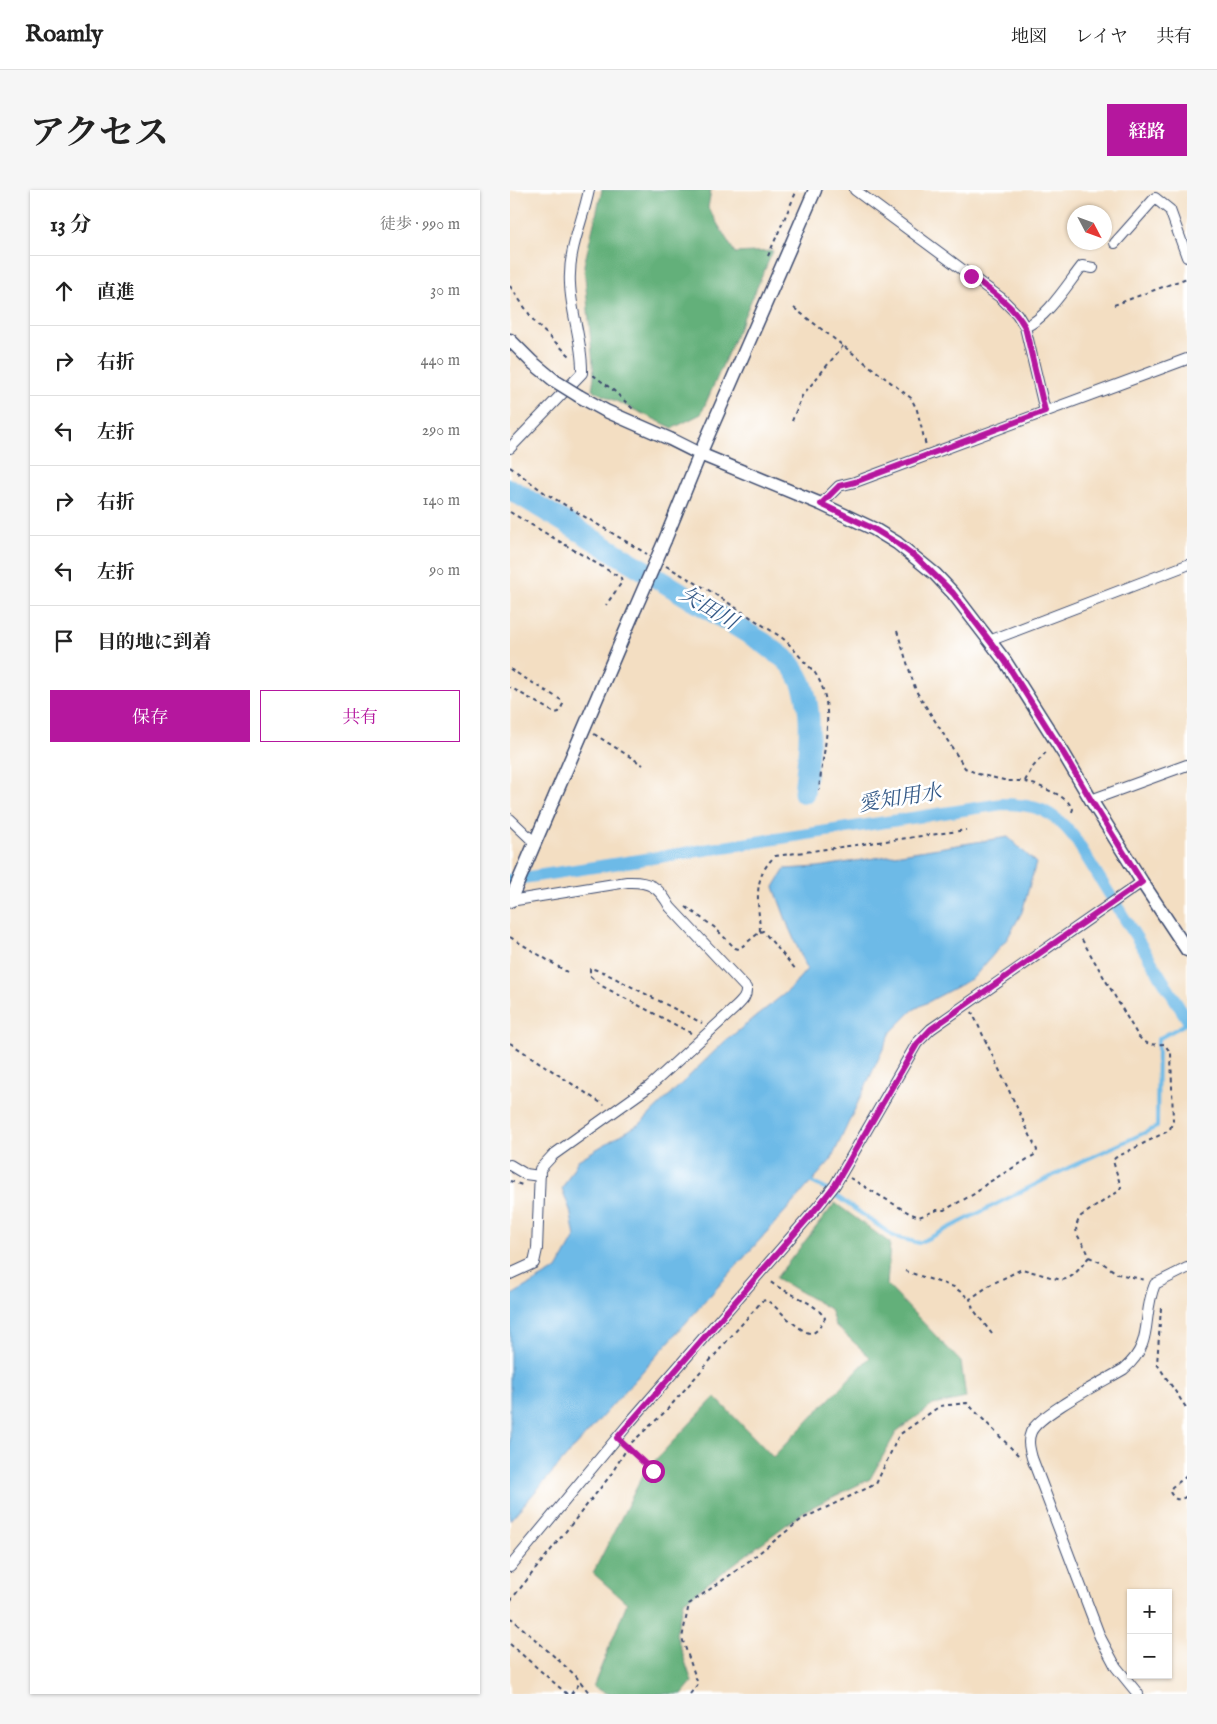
<!DOCTYPE html>
<html lang="ja">
<meta charset="utf-8">
<style>
:root{--surface:#fff;--page:#f6f6f6;--text:#222;--muted:#767676;--line:#e0e0e0;--accent:#b5179e}
body{margin:0;font-family:"IM FELL English","Noto Serif JP",serif;background:var(--page);color:var(--text)}
.controls{position:absolute;right:15px;bottom:15px;display:grid;overflow:hidden;border-radius:0px;box-shadow:0 1px 4px #0004}
.controls button{width:45px;height:45px;display:grid;place-items:center;padding:0;border:0;border-bottom:1px solid var(--line);background:var(--surface);color:var(--text);font:25px sans-serif}
.compass{position:absolute;left:557px;top:15px;width:45px;height:45px;border-radius:50%;background:var(--surface);box-shadow:0 1px 4px #0004;rotate:131deg}
.stop{position:absolute;width:15px;height:15px;margin:-11px;border:4px solid #b5179e;border-radius:50%;background:#fff}
.stop.end{background:#b5179e;border-color:#fff;box-shadow:0 1px 5px #0008}
.list{margin:0;padding:0;list-style:none}
h2{display:flex;justify-content:space-between;align-items:center;height:65px;margin:0;padding:0 20px;font-size:21px}
h2 small{font-size:16px;font-weight:400;color:var(--muted)}
.list li{display:grid;grid-template-columns:32px 1fr auto;gap:15px;align-items:center;box-sizing:border-box;height:70px;padding:0 20px;border-top:1px solid var(--line)}
.list b{display:block;font-size:19px;white-space:nowrap}
.list em{font-size:16px;font-style:normal;color:var(--muted)}
.actions{display:flex;gap:10px;padding:15px 20px}
.actions a{flex:1;padding:11px 0;border:1px solid var(--accent);border-radius:0px;text-align:center;font-size:18px;color:var(--accent)}
.actions .main{background:var(--accent);color:#fff}
.icon{flex:none;width:28px;height:28px;fill:none;stroke:currentColor;stroke-width:2;stroke-linecap:round;stroke-linejoin:round}
.map{position:relative;flex:none;width:677px;height:1504px;overflow:hidden;border-radius:0px}
header{display:flex;align-items:center;gap:30px;box-sizing:border-box;height:70px;padding:0 25px;background:var(--surface);border-bottom:1px solid var(--line)}
header strong{font-size:24px}
nav{display:flex;gap:28px;margin-inline-start:auto;font-size:18px}
.intro{display:flex;align-items:center;justify-content:space-between;box-sizing:border-box;height:120px;padding:0 30px}
h1{margin:0;font-size:35px}
.button{padding:12px 22px;border-radius:0px;background:var(--accent);color:#fff;font-size:18px;font-weight:700}
main{display:flex;gap:30px;padding:0 30px}
aside{flex:1;background:var(--surface);border-radius:0px;box-shadow:0 1px 4px #0004}
.map>svg:first-child{display:block}
</style>
<header>
<strong>Roamly</strong>
<nav><a>地図</a><a>レイヤ</a><a>共有</a></nav>
</header>
<div class="intro"><h1>アクセス</h1><a class="button">経路</a></div>
<main>
<aside>
<h2>13 分<small>徒歩 · 990 m</small></h2>
<ul class="list">
<li><svg class="icon" aria-label="ahead" viewBox="0 0 24 24"><path d="M12 20V5M6 11l6-6 6 6"/></svg><div><b>直進</b></div><em>30 m</em></li>
<li><svg class="icon" aria-label="right" viewBox="0 0 24 24"><path d="M7 20v-9h11M14 6l5 5-5 5"/></svg><div><b>右折</b></div><em>440 m</em></li>
<li><svg class="icon" aria-label="left" viewBox="0 0 24 24"><path d="M17 20v-9H6M10 6l-5 5 5 5"/></svg><div><b>左折</b></div><em>290 m</em></li>
<li><svg class="icon" aria-label="right" viewBox="0 0 24 24"><path d="M7 20v-9h11M14 6l5 5-5 5"/></svg><div><b>右折</b></div><em>140 m</em></li>
<li><svg class="icon" aria-label="left" viewBox="0 0 24 24"><path d="M17 20v-9H6M10 6l-5 5 5 5"/></svg><div><b>左折</b></div><em>90 m</em></li>
<li><svg class="icon" aria-label="arrive" viewBox="0 0 24 24"><path d="M6 21V4h12l-3 4 3 4H6"/></svg><div><b>目的地に到着</b></div></li>
</ul>
<div class="actions"><a class="main">保存</a><a>共有</a></div>
</aside>
<div class="map">
<svg width="677" height="1504" viewBox="0 0 677 1504">
<rect width="100%" height="100%" fill="#fff"/>
<filter id="ink" filterUnits="userSpaceOnUse"><feTurbulence type="fractalNoise" baseFrequency=".02" numOctaves="2"/><feDisplacementMap in="SourceGraphic" scale="10" xChannelSelector="R" yChannelSelector="G"/><feConvolveMatrix kernelMatrix="1 2 1 2 8 2 1 2 1" color-interpolation-filters="sRGB"/></filter>
<filter id="wash" filterUnits="userSpaceOnUse"><feTurbulence type="fractalNoise" baseFrequency=".0096" numOctaves="4" result="noise"/><feDisplacementMap in="SourceGraphic" scale="20" xChannelSelector="R" yChannelSelector="G"/><feGaussianBlur stdDeviation="1.12" result="paint"/><feColorMatrix in="noise" values="0 0 0 0 0 0 0 0 0 0 0 0 0 0 0 0 0 1.4 0 .05"/><feComposite in="paint" operator="in"/></filter>
<g filter="url(#wash)">
<rect width="100%" height="100%" fill="#f3dec2"/>
<path fill="#63b07a" stroke="#3f706c" d="M 92,0 L 201,0 L 198,18 L 225,63 L 263,61 L 191,224 L 163,238 L 82,200 L 84,186 L 74,75 Z
M 325,1013 L 380,1053 L 377,1095 L 451,1172 L 456,1208 L 423,1215 L 387,1241 L 360,1289 L 296,1320 L 173,1412 L 166,1444 L 182,1492 L 172,1504 L 98,1504 L 83,1497 L 117,1413 L 83,1383 L 135,1281 L 205,1207 L 263,1267 L 360,1167 L 325,1135 L 320,1119 L 266,1088 Z"/>
<path fill="#6dbae7" stroke="#4474a2" d="M 498,647 L 526,673 L 512,722 L 497,749 L 463,788 L 403,820 L 381,842 L 321,970 L 0,1330 L 0,1106 L 47,1079 L 65,1047 L 60,1020 L 52,999 L 68,970 L 131,933 L 213,853 L 279,800 L 297,779 L 279,738 L 264,697 L 275,679 L 308,677 Z"/>
<g fill="none" stroke-linecap="round" stroke-linejoin="round">
<path stroke="#6dbae7" stroke-width="4" d="M 297,990 L 316,999 L 385,1047 L 409,1053 L 560,977 L 647,937 L 648,849 L 677,833"/>
<path stroke="#6dbae7" stroke-width="12" d="M 0,690 L 492,614 C 525,614 543,620 564,647 L 677,829"/>
<path stroke="#6dbae7" stroke-width="21" d="M 0,299 L 254,453 C 261,459 269,464 276,470 C 310,503 298,561 294,603"/>
</g>
</g>
<g filter="url(#ink)">
<g fill="none" stroke-linecap="round" stroke-linejoin="round">
<defs>
<path id="minor" d="M 345,0 L 461,86 L 491,108 L 507,124 L 515,137 L 535,221
M 605,53 L 645,8 L 660,20 L 677,67
M 515,137 C 537,128 557,95 572,76 L 583,78
M 0,258 L 72,183 C 73,153 61,124 60,94 C 58,59 72,34 79,0
M 311,314 L 329,296 L 345,292 L 677,169
M 479,451 L 677,375
M 581,610 L 677,575
M 0,629 L 25,653
M 0,975 L 15,984 L 30,986
M 0,1084 L 24,1073 L 27,1059 L 30,979 L 43,965 L 140,896 L 225,818 C 232,811 237,807 236,798 L 160,717 C 149,697 140,691 117,692 L 0,711
M 0,1377 L 121,1231 L 310,1014 L 325,995 L 407,853 L 421,839 L 632,692
M 628,1504 L 606,1477 L 590,1447 L 522,1268 C 520,1260 517,1251 521,1242 C 529,1224 594,1191 614,1179 C 645,1153 631,1127 645,1094 L 677,1078"/>
<path id="tertiary" d="M 0,150 L 22,172 L 45,191
M 69,206 L 96,221 L 160,249 L 190,264 L 311,314 L 364,339 L 387,353 L 425,384 L 443,403 L 495,471 L 554,564 L 581,610 L 632,692 L 677,760
M 155,350 L 190,264 L 305,0
M 0,711 L 125,419"/>
</defs>
<use href="#minor" stroke="#3b496d" stroke-width="12"/>
<use href="#tertiary" stroke="#3b496d" stroke-width="15"/>
<path stroke="#3b496d" stroke-width="2" stroke-dasharray="4 4" stroke-linecap="butt" d="M 258,66 L 287,0
M 0,96 L 26,134 L 60,166
M 604,115 L 677,88
M 284,118 L 401,208 L 407,220 L 416,256
M 83,185 L 103,200 L 123,219
M 282,231 L 292,206 L 333,156
M 0,277 L 35,303 L 137,364
M 0,322 L 111,388 L 112,392 L 96,415
M 156,376 L 200,401 L 271,447 C 279,453 285,461 292,469 C 296,474 301,478 305,483 C 328,517 312,563 309,600
M 387,441 L 406,501 L 455,578 L 468,584 L 498,591 L 513,591 L 529,596 L 549,605 L 558,612 L 563,619 L 561,624
M 0,479 L 51,510 L 53,514 L 49,522 L 45,523 L 0,497
M 84,544 L 133,575
M 515,591 L 522,578 L 537,561
M 176,717 L 204,737 L 225,758 L 229,759 L 250,742 C 249,712 241,689 265,666 L 456,640
M 250,742 L 253,741 L 287,781
M 0,747 L 57,782
M 181,843 L 90,795 L 80,786 L 80,778 L 93,782 L 192,833
M 0,853 L 94,915
M 340,988 L 399,1023 L 409,1027 L 427,1020 L 434,1020 L 466,1003 L 476,994 L 526,964 L 527,960 L 462,822
M 0,991 L 12,995
M 579,1067 L 594,1074 L 608,1084 L 636,1090
M 395,1081 L 444,1097 L 460,1109
M 651,1118 L 647,1174 L 677,1219
M 482,1144 L 463,1119 L 460,1109 L 480,1095 L 512,1079 L 551,1090 C 564,1089 571,1076 579,1067 C 575,1050 558,1045 571,1026 L 609,1001 L 611,997 L 603,971 L 605,968 L 656,942 L 660,939 L 663,931 L 661,863 L 654,854 C 642,855 636,855 628,846 L 571,748
M 117,1258 L 143,1281
M 677,1286 L 662,1297 L 660,1302 C 665,1311 669,1311 677,1306
M 0,1411 L 100,1286 L 119,1255 L 156,1221 L 252,1111 L 256,1110 L 262,1114 C 269,1120 294,1146 303,1143 C 308,1141 312,1133 315,1128 C 303,1110 276,1104 259,1091
M 0,1427 L 65,1485 L 80,1504
M 0,1454 L 57,1504
M 61,1504 L 70,1493
M 180,1504 L 188,1494 L 172,1448 L 179,1414 L 230,1378 L 292,1329 L 366,1294 L 389,1245 L 430,1216 L 457,1213 L 511,1268"/>
<use href="#minor" stroke="#fff" stroke-width="10"/>
<use href="#tertiary" stroke="#fff" stroke-width="12"/>
<defs>
<path id="tertiary-bridge" d="M 45,191 L 69,206
M 125,419 L 155,350"/>
</defs>
<use href="#tertiary-bridge" stroke="#3b496d" stroke-width="15" stroke-linecap="butt"/>
<use href="#tertiary-bridge" stroke="#fff" stroke-width="12"/>
</g>
</g>
<g fill="none" stroke-linecap="round" stroke-linejoin="round" filter="url(#ink)">
<path stroke="#b5179e" stroke-width="6" d="M 143,1281 L 107,1248 L 310,1014 L 325,995 L 407,854 L 421,839 L 632,692 L 581,610 L 554,564 L 495,471 L 443,403 L 407,368 L 387,353 L 364,339 L 311,314 L 329,296 L 345,292 L 535,221 L 515,137 C 503,115 481,101 461,86"/>
</g>
<g text-anchor="middle" dominant-baseline="central" stroke-width="5" stroke-linejoin="round" paint-order="stroke">
<g font-size="21" font-style="italic" fill="#345987" stroke="#fff">
<text transform="translate(198 419) rotate(31)">矢田川</text>
<text transform="translate(390 609) rotate(-9)">愛知用水</text>
</g>
</g>
</svg>
<div class="controls">
<button>+</button>
<button>−</button>
</div>
<svg class="compass" viewBox="-18 -18 36 36"><path d="M0-13l5 13h-10z" fill="#e53935"/><path d="M0 13l5-13h-10z" fill="#767676"/></svg>
<div class="stop" style="left:143px;top:1281px"></div>
<div class="stop end" style="left:461px;top:86px"></div>
</div>
</main>
